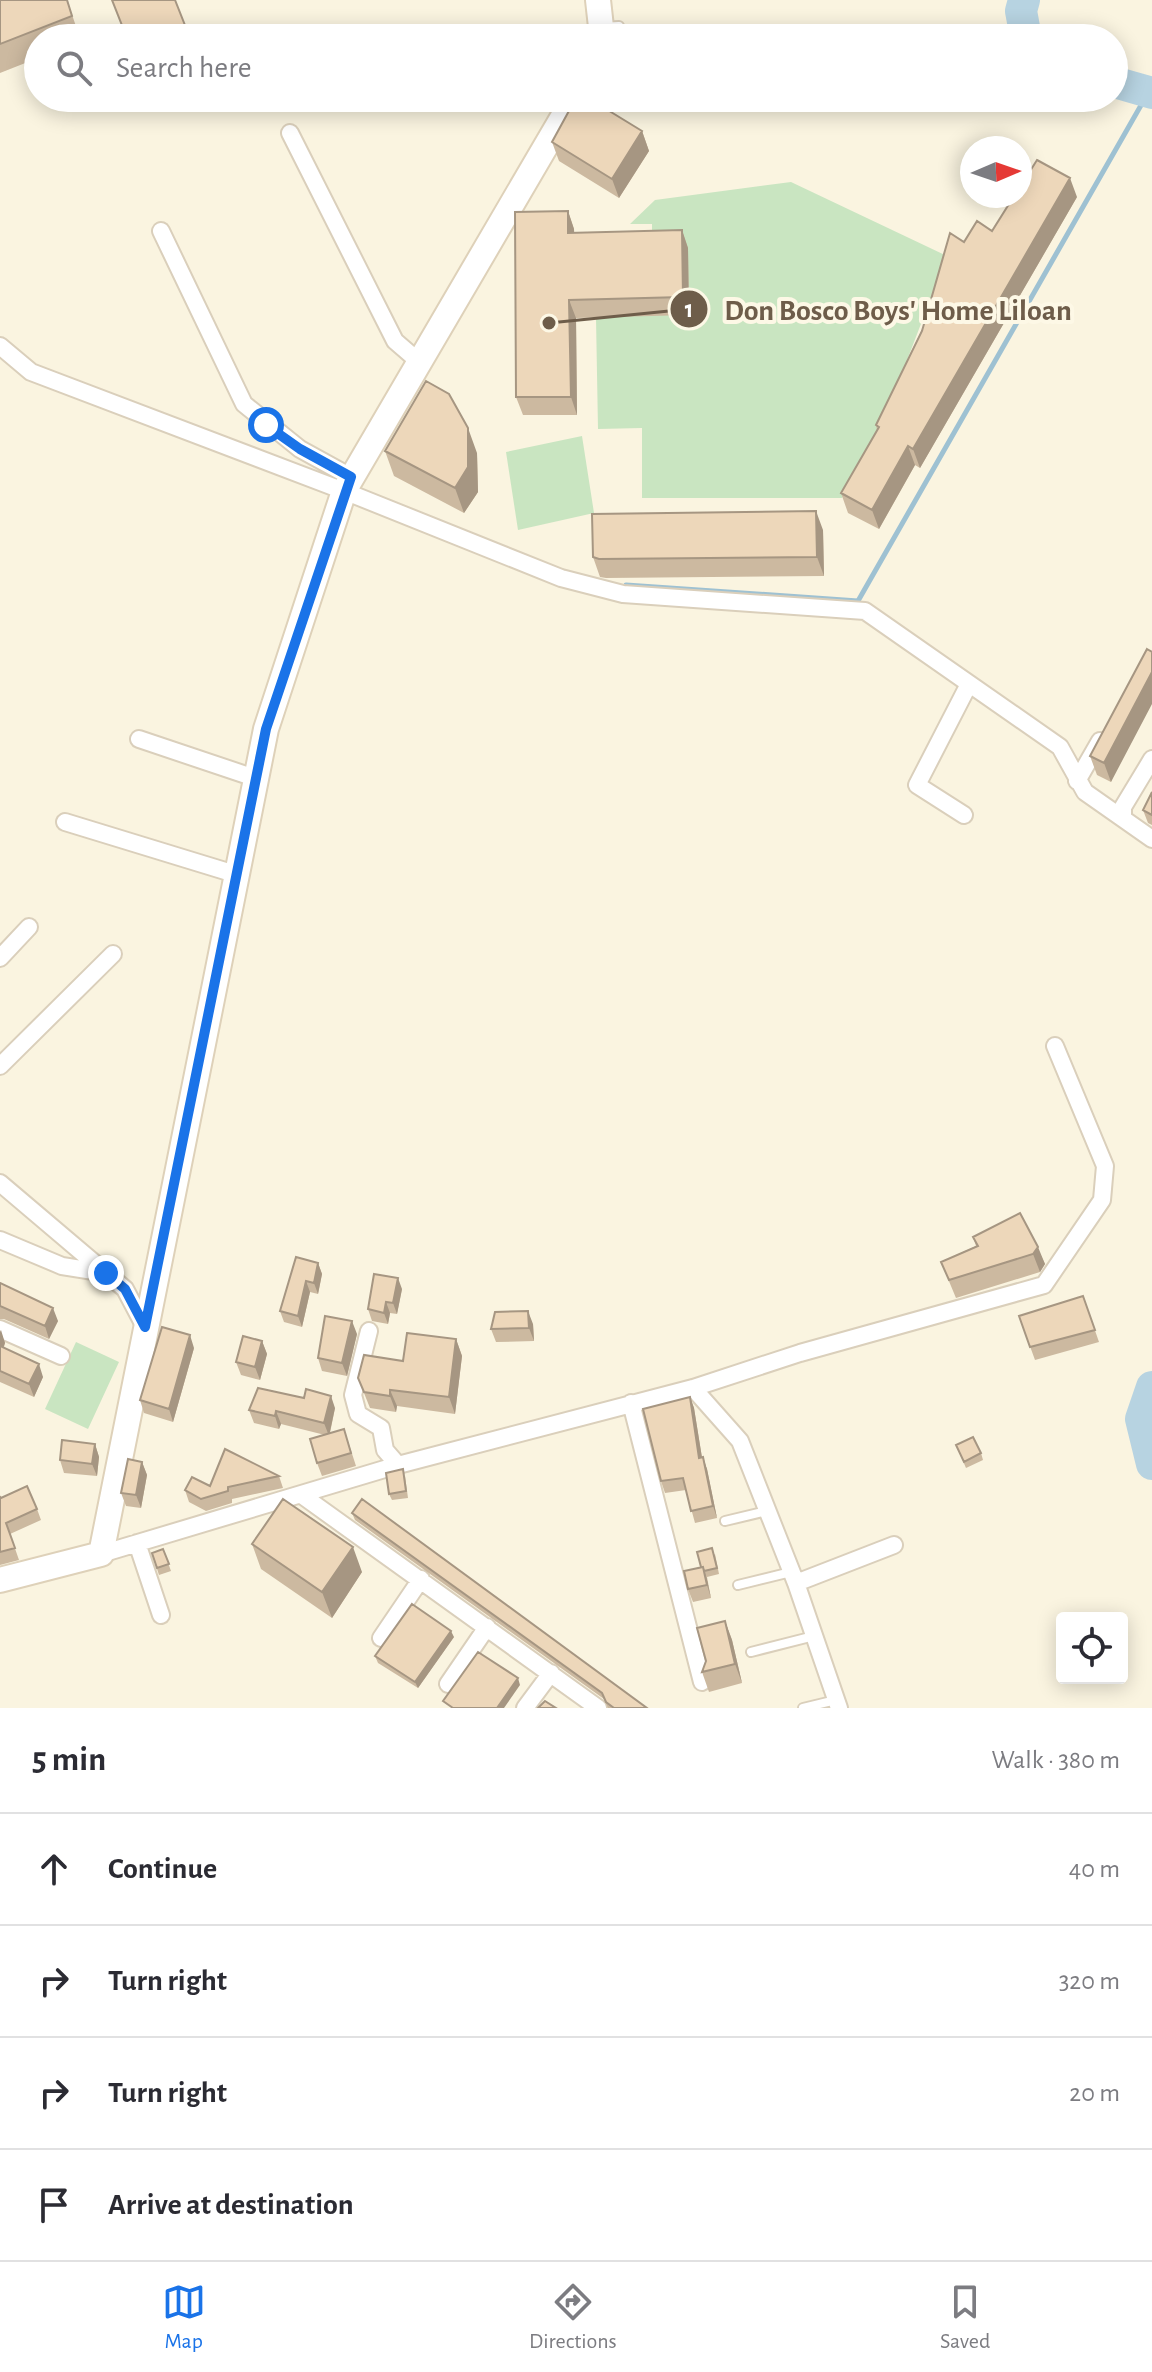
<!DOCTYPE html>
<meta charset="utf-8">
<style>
:root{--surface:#fff;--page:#f2f2f3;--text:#2b2b33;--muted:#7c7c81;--line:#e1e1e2;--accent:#1a73e8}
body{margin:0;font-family:"Alegreya Sans",sans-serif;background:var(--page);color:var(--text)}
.controls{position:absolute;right:24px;bottom:24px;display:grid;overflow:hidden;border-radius:8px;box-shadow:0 4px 20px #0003}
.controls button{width:72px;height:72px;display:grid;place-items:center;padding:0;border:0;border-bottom:2px solid var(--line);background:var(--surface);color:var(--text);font:40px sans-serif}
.compass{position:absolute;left:960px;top:136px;width:72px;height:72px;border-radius:50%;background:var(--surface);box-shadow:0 4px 20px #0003;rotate:88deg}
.stop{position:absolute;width:24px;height:24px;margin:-18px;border:6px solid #1a73e8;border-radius:50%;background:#fff}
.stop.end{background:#1a73e8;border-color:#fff;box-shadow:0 2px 8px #0008}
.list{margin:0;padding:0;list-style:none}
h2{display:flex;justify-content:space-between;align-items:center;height:104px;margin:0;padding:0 32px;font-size:34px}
h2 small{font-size:26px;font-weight:400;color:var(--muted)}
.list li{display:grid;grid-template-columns:52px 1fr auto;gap:24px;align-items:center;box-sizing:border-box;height:112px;padding:0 32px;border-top:2px solid var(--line)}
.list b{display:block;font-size:30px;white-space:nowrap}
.list em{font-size:26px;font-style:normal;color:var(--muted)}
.icon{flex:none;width:44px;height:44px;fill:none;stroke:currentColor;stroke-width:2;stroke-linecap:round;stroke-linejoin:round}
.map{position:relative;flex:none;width:1152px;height:1708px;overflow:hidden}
.search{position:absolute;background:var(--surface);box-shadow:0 4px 20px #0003;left:24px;right:24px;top:24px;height:88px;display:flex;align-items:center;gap:20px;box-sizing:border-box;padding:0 28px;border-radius:44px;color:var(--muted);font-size:30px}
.sheet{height:552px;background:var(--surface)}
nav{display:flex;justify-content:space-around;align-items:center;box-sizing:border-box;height:112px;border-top:2px solid var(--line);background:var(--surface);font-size:22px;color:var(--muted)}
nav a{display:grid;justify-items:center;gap:4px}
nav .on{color:var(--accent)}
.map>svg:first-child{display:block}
</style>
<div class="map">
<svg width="1152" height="1708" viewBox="0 0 1152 1708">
<rect width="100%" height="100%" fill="#faf4e0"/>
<path fill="#c9e5c1" d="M 791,182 L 947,256 L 876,441 L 842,498 L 642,498 L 642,428 L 598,429 L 596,318 L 652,249 L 652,224 L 630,224 L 655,200 Z
M 582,436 L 594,513 L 518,530 L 506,452 Z
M 76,1342 L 119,1362 L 88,1429 L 45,1409 Z"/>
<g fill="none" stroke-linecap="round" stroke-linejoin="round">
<path stroke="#9ec1d2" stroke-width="5" d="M 626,585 L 858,601 L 1148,93"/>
<path stroke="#b7d3e1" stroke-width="32" d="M 1024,0 L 1021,11 L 1026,38
M 1114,82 L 1152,93
M 1152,1387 L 1141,1419 L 1152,1464"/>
<defs>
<path id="lane" d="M 602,27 L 619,26
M 725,1521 L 767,1511
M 738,1585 L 791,1572
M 751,1652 L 814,1636
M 803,1708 L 836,1700"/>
<path id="street" d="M 290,133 L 395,341 L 417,360
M 161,231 L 244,404 L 300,449 L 351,477
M 0,346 L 31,372 L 344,491 L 561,578 L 623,594 L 865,611 L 1060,747 L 1085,792 L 1152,839
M 139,739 L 255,778
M 1077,781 L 1100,741
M 964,815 L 917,785 L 969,684
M 1123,817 L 1123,807 L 1152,759
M 65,822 L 235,874
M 0,958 L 29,927
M 0,1066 L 113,954
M 0,1183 L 125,1289 L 145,1327
M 0,1240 L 62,1266 L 106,1273
M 0,1329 L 61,1356
M 369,1331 L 353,1395 L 358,1414 L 381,1428 L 385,1450 L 398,1465
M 693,1388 L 740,1441 L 796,1583 L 839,1708
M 631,1403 L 702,1682
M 303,1496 L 598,1708
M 137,1543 L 161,1615
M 101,1554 L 398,1465 L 693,1388 L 800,1353 L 1044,1285 L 1102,1200 L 1105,1166 L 1055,1046
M 796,1583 L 894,1545
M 381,1638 L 421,1579
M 448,1684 L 487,1627
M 525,1708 L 551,1673"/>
<path id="secondary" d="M 597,38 L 601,27 L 598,0
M 0,1580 L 101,1554 L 266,729 L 344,491 L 574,98"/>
</defs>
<use href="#lane" stroke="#dacfbb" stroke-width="12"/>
<use href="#street" stroke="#dacfbb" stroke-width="20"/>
<use href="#secondary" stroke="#ded1b9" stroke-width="28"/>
<use href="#lane" stroke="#fff" stroke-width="8"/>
<use href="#street" stroke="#fff" stroke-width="16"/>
<use href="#secondary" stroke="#fff" stroke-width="24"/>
</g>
<path fill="#ccb9a0" d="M 0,0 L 67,0 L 80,38 L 38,38 L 38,58 L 0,73 Z
M 642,131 L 649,151 L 619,198 L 559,161 L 552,142 Z
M 1077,197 L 920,468 L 915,465 L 879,529 L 848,513 L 841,493 L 877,430 L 876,425 L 964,242 Z
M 568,211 L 574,229 L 574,233 L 682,230 L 688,248 L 689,315 L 576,318 L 577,415 L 523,415 L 516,397 Z
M 385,451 L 477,453 L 478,492 L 464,513 L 394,476 Z
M 823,530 L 824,576 L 606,578 L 600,577 L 593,557 Z
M 1152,652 L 1111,782 L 1097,775 L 1090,756 Z
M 1152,792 L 1152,825 L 1148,823 L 1143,810 Z
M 1020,1213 L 1045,1264 L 1040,1272 L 956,1298 L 941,1262 L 976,1246 L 973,1237 Z
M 318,1263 L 322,1274 L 318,1294 L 310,1292 L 302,1327 L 284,1322 L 280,1311 Z
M 0,1283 L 58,1321 L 49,1339 L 4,1319 L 0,1319 Z
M 402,1289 L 397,1314 L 390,1313 L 388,1324 L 372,1321 L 368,1309 Z
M 1083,1296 L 1099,1342 L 1035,1360 L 1019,1316 Z
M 533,1324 L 534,1341 L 496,1342 L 491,1329 Z
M 0,1330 L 5,1343 L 4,1347 L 43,1377 L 34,1397 L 0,1382 Z
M 357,1334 L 347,1376 L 322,1371 L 318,1358 Z
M 456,1339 L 462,1356 L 455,1414 L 397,1406 L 396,1412 L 370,1408 L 358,1378 Z
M 262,1341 L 267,1354 L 260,1380 L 241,1375 L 236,1362 Z
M 194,1348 L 173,1422 L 144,1413 L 140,1400 Z
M 690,1397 L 694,1408 L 702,1458 L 707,1469 L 717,1518 L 695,1523 L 686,1490 L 665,1493 L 661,1481 Z
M 335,1408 L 330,1433 L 344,1429 L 356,1466 L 322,1476 L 317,1463 L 325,1435 L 281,1424 L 279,1429 L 254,1423 L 249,1410 Z
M 95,1444 L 99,1457 L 97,1476 L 64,1473 L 60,1460 Z
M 956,1445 L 981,1453 L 983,1460 L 966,1468 Z
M 142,1462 L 147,1475 L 141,1508 L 126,1506 L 121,1493 Z
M 279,1476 L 283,1488 L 232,1499 L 232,1503 L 206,1511 L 189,1502 L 185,1490 Z
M 405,1476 L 408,1498 L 392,1500 L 389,1494 Z
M 0,1497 L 37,1509 L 41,1520 L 10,1534 L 19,1560 L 0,1565 Z
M 352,1513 L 647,1708 L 608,1708 L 604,1699 L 355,1520 Z
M 252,1544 L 362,1572 L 332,1618 L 261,1569 Z
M 163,1549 L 171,1571 L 159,1575 L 152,1553 Z
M 715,1554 L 719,1574 L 707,1577 L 711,1598 L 693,1602 L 688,1589 L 701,1567 Z
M 725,1621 L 732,1640 L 742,1683 L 709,1692 L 702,1672 Z
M 454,1637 L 418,1688 L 378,1663 L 375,1656 Z"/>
<path fill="#a69682" d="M 642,131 L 649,151 L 619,198 L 612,179 Z
M 1070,178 L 1077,197 L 920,468 L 913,449 Z
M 568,211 L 574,229 L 575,251 L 568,233 Z
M 682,230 L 688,248 L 689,315 L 683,297 Z
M 569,300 L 576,318 L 577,415 L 571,397 Z
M 468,428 L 477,453 L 478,492 L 464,513 L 455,488 Z
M 908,446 L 915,465 L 879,529 L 872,510 Z
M 816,511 L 823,530 L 824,576 L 817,557 Z
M 1152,672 L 1152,704 L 1111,782 L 1104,763 Z
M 1038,1247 L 1045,1264 L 1040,1272 L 1033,1254 Z
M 318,1263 L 322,1274 L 318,1294 L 314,1283 Z
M 398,1278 L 402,1289 L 397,1314 L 393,1303 Z
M 306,1281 L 310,1292 L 302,1327 L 298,1316 Z
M 386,1302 L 390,1313 L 388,1324 L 384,1313 Z
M 53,1308 L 58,1321 L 49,1339 L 45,1326 Z
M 528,1311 L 533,1324 L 534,1341 L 529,1328 Z
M 352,1321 L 357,1334 L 347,1376 L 342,1363 Z
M 1,1330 L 5,1343 L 0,1356 L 0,1332 Z
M 190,1335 L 194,1348 L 173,1422 L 169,1409 Z
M 456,1339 L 462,1356 L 455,1414 L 449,1397 Z
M 262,1341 L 267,1354 L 260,1380 L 255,1367 Z
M 39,1364 L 43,1377 L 34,1397 L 29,1384 Z
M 390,1390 L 397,1406 L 396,1412 L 390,1396 Z
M 331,1396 L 335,1408 L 329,1436 L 324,1423 Z
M 690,1397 L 694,1408 L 704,1470 L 699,1458 Z
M 276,1411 L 281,1424 L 279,1429 L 275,1416 Z
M 95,1444 L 99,1457 L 97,1476 L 92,1464 Z
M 703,1457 L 707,1469 L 717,1518 L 713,1506 Z
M 142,1462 L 147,1475 L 141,1508 L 136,1495 Z
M 353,1547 L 362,1572 L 332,1618 L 322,1592 Z
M 703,1567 L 707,1580 L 711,1598 L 707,1585 Z
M 725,1621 L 732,1640 L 742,1683 L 735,1664 Z
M 451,1631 L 454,1637 L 418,1688 L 415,1682 Z
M 518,1678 L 520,1685 L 504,1708 L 497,1708 Z"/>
<path fill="#edd7ba" stroke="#a69682" stroke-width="2" d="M 0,0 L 67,0 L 72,16 L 0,44 Z
M 112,0 L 175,0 L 190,38 L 127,38 Z
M 576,98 L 588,98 L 642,131 L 612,179 L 552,142 Z
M 1037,160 L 1070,178 L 913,449 L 908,446 L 872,510 L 841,493 L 879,427 L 876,425 L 922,331 L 950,233 L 964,242 L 977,221 L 992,231 L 1014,196 L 1020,196 L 1020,187 Z
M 568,211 L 568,233 L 682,230 L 683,297 L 569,300 L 571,397 L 516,397 L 515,212 Z
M 426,381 L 449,394 L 468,428 L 468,467 L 455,488 L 385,451 Z
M 816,511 L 817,557 L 599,559 L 593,557 L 592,514 Z
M 1147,649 L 1152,652 L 1152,672 L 1104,763 L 1090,756 Z
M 1152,792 L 1152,815 L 1143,810 Z
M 1020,1213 L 1038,1247 L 1033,1254 L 949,1280 L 941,1262 L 978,1246 L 973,1237 Z
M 296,1257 L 318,1263 L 314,1283 L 306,1281 L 298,1316 L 280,1311 Z
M 374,1274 L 398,1278 L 393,1303 L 386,1302 L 384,1313 L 368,1309 Z
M 0,1283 L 53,1308 L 45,1326 L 0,1306 Z
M 1083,1296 L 1095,1330 L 1030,1347 L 1019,1316 Z
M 528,1311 L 529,1328 L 491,1329 L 495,1312 Z
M 325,1316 L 352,1321 L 342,1363 L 318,1358 Z
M 162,1327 L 190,1335 L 169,1409 L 140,1400 Z
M 407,1333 L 456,1339 L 449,1397 L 390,1390 L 390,1396 L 364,1392 L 358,1378 L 364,1355 L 403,1361 Z
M 243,1336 L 262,1341 L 255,1367 L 236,1362 Z
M 0,1346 L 39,1364 L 29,1384 L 0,1371 Z
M 258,1388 L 304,1398 L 306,1389 L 331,1396 L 324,1423 L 276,1411 L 275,1416 L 249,1410 Z
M 690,1397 L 699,1458 L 703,1457 L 713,1506 L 691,1511 L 683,1478 L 661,1481 L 643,1409 Z
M 344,1429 L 351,1453 L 317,1463 L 310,1439 Z
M 973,1437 L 981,1453 L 964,1462 L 956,1445 Z
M 62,1440 L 95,1444 L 92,1464 L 60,1460 Z
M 225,1449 L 279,1476 L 228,1487 L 228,1491 L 201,1499 L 185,1490 L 192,1477 L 210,1486 Z
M 128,1459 L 142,1462 L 136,1495 L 121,1493 Z
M 403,1469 L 406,1491 L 389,1494 L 386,1473 Z
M 27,1486 L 37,1509 L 6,1523 L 15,1548 L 0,1552 L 0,1497 L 1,1498 Z
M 283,1499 L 353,1547 L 322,1592 L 252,1544 Z
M 362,1499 L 647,1708 L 614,1708 L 606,1702 L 602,1693 L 352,1513 Z
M 712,1548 L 717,1568 L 704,1571 L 703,1567 L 701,1567 L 697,1552 Z
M 163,1549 L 169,1564 L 157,1568 L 152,1553 Z
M 703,1567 L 707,1585 L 688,1589 L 684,1571 Z
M 412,1604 L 451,1631 L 415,1682 L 375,1656 Z
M 725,1621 L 735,1664 L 702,1672 L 706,1661 L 697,1628 Z
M 478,1652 L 518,1678 L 497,1708 L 453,1708 L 443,1701 Z
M 545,1701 L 556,1708 L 538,1708 Z"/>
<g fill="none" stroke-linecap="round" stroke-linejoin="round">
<path stroke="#1a73e8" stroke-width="10" d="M 106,1273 L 125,1289 L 145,1327 L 266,729 L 351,477 L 300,449 L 266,425"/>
</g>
<path fill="none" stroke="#6e5d4a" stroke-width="3" d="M549 323L689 309"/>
<g fill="#6e5d4a" stroke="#fdf8e6" stroke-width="3">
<circle cx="549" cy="323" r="8"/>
<circle cx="689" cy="309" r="20"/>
</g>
<g font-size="24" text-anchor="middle" font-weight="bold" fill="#fff">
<text x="689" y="317">1</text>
</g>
<g font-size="30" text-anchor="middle" font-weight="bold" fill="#6e5d4a" stroke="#fdf8e6" stroke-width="8" stroke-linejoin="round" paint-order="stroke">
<text x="898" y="320">Don Bosco Boys' Home Liloan</text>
</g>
</svg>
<div class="controls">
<button><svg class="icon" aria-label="locate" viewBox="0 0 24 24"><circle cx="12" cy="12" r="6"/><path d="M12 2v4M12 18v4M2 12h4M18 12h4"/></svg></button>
</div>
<svg class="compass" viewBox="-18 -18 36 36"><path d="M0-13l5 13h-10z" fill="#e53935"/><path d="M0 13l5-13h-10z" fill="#7c7c81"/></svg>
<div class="stop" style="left:266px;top:425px"></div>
<div class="stop end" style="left:106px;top:1273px"></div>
<div class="search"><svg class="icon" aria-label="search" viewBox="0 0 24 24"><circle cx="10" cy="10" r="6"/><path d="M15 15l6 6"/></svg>Search here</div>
</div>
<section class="sheet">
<h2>5 min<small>Walk · 380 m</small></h2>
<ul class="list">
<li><svg class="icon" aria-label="ahead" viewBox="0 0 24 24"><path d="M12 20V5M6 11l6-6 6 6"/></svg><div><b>Continue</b></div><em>40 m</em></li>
<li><svg class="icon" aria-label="right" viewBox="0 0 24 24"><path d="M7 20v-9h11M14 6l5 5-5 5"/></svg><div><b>Turn right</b></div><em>320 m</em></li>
<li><svg class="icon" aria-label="right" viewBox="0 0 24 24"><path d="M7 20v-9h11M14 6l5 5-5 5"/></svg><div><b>Turn right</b></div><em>20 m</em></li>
<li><svg class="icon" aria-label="arrive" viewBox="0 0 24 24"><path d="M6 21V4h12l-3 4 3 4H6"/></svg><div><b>Arrive at destination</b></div></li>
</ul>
</section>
<nav>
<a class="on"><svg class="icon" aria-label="map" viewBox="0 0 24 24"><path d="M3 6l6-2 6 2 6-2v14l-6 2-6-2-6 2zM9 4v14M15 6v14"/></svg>Map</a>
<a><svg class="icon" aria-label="directions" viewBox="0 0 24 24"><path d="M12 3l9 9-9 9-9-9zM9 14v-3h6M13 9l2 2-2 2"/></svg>Directions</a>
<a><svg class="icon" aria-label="saved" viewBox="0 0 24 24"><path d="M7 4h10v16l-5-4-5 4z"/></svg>Saved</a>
</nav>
